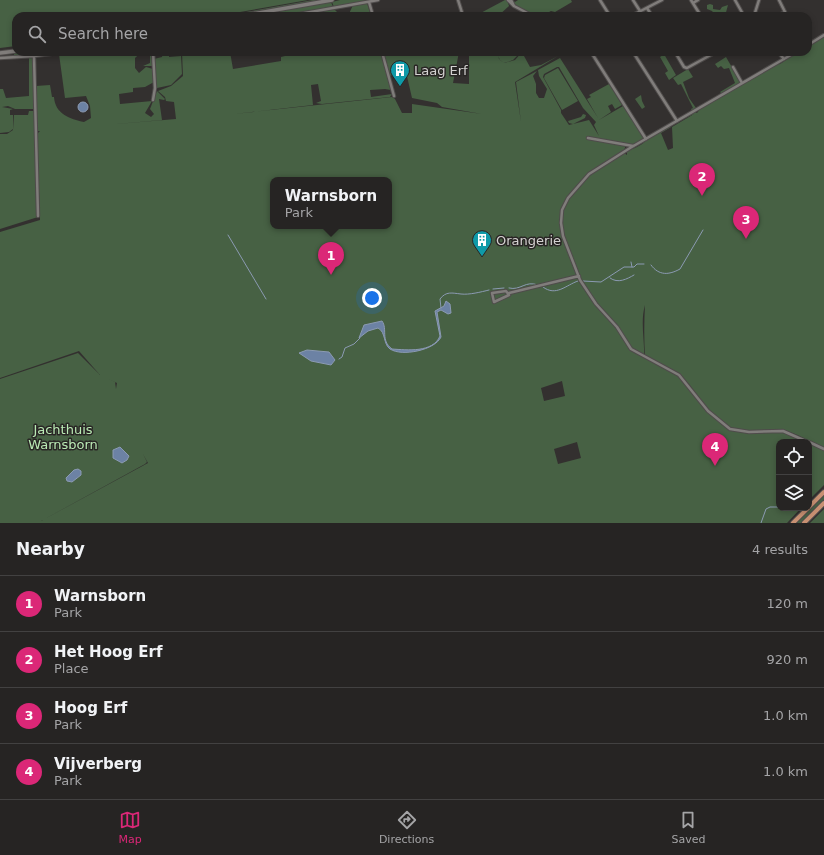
<!DOCTYPE html>
<style>
:root{--surface:#262423;--page:#2e2c2b;--text:#f1f3f6;--muted:#a4a4a6;--line:#424141;--accent:#db2777}
body{margin:0;font-family:"DejaVu Sans",sans-serif;background:var(--page);color:var(--text)}
.controls{position:absolute;right:12px;bottom:12px;display:grid;overflow:hidden;border-radius:8px;box-shadow:0 2px 6px #0003}
.controls button{width:36px;height:36px;display:grid;place-items:center;padding:0;border:0;border-bottom:1px solid var(--line);background:var(--surface);color:var(--text);font:20px sans-serif}
.you{position:absolute;left:372px;top:298px;width:14px;height:14px;margin:-10px;border:3px solid #fff;border-radius:50%;background:#1a73e8;box-shadow:0 0 0 6px #1a73e833}
.badge{display:grid;place-items:center;width:26px;height:26px;border-radius:50%;background:var(--accent);color:#fff;font-size:13px;font-weight:700}
.pin{position:absolute;translate:-50% -33px;filter:drop-shadow(0 1px 2px #0008)}
.pin::after{content:'';position:absolute;top:21px;width:14px;height:12px;background:inherit;clip-path:polygon(0 0,100% 0,50% 100%)}
.popup{position:absolute;left:270px;top:177px;width:122px;height:52px;box-sizing:border-box;display:grid;place-content:center;border-radius:8px;background:var(--surface);filter:drop-shadow(0 1px 3px #0005);font-size:13px;white-space:nowrap;color:var(--muted)}
.popup b{font-size:15px;color:var(--text)}
.popup::after{content:'';position:absolute;left:50%;top:100%;margin-left:-8px;border:8px solid transparent;border-top-color:var(--surface)}
.list{margin:0;padding:0;list-style:none}
h2{display:flex;justify-content:space-between;align-items:center;height:52px;margin:0;padding:0 16px;font-size:17px}
h2 small{font-size:13px;font-weight:400;color:var(--muted)}
.list li{display:grid;grid-template-columns:26px 1fr auto;gap:12px;align-items:center;box-sizing:border-box;height:56px;padding:0 16px;border-top:1px solid var(--line)}
.list b{display:block;font-size:15px;white-space:nowrap}
.list p{margin:0;font-size:13px;white-space:nowrap;color:var(--muted)}
.list em{font-size:13px;font-style:normal;color:var(--muted)}
.icon{flex:none;width:22px;height:22px;fill:none;stroke:currentColor;stroke-width:2;stroke-linecap:round;stroke-linejoin:round}
.map{position:relative;flex:none;width:824px;height:523px;overflow:hidden}
.search{position:absolute;background:var(--surface);box-shadow:0 2px 6px #0003;left:12px;right:12px;top:12px;height:44px;display:flex;align-items:center;gap:10px;box-sizing:border-box;padding:0 14px;border-radius:12px;color:var(--muted);font-size:15px}
.sheet{height:276px;background:var(--surface)}
nav{display:flex;justify-content:space-around;align-items:center;box-sizing:border-box;height:56px;border-top:1px solid var(--line);background:var(--surface);font-size:11px;color:var(--muted)}
nav a{display:grid;justify-items:center;gap:2px}
nav .on{color:var(--accent)}
.map>svg:first-child{display:block}
</style>
<div class="map">
<svg width="824" height="523" viewBox="0 0 824 523">
<rect width="100%" height="100%" fill="#33302f"/>
<path fill="#476144" fill-rule="evenodd" d="M 0,0 L 308,0 L 217,16 L 16,16 L 16,46 L 0,48 Z
M 313,0 L 324,0 L 233,16 L 223,16 Z
M 340,0 L 373,0 L 334,7 L 332,2 Z
M 505,0 L 507,0 L 509,6 L 498,16 L 475,16 Z
M 512,0 L 515,2 L 518,0 L 571,0 L 572,2 L 555,12 L 551,11 L 541,16 L 535,16 L 515,5 Z
M 331,2 L 333,7 L 283,16 L 249,16 Z
M 367,3 L 371,16 L 348,16 L 353,5 Z
M 710,4 L 713,5 L 713,9 L 720,10 L 722,7 L 728,5 L 725,16 L 716,16 L 712,11 L 707,9 L 707,5 Z
M 334,9 L 338,13 L 337,16 L 324,16 L 323,11 Z
M 824,37 L 824,449 C 811,443 796,432 782,430 C 766,428 746,437 730,429 C 707,418 699,391 680,375 C 670,367 656,363 645,357 C 644,340 644,322 645,305 C 640,322 645,341 644,357 L 679,375 L 707,411 L 729,430 L 749,433 L 783,431 L 807,442 L 779,442 L 779,508 L 801,508 L 787,523 L 0,523 L 0,379 L 78,353 L 100,375 L 115,382 L 116,389 L 117,383 L 100,375 L 79,351 L 0,378 L 0,232 L 40,220 L 37,134 L 40,131 L 37,131 L 36,86 L 50,85 L 52,97 L 54,97 C 55,114 70,119 84,122 L 91,118 L 90,106 L 86,96 L 65,98 L 59,54 L 73,52 L 153,52 L 152,66 L 143,66 L 150,63 L 150,54 C 144,54 139,53 135,58 L 135,68 L 139,73 L 146,67 L 153,69 L 154,82 L 145,87 L 133,88 L 133,92 L 119,94 L 120,104 L 152,101 L 145,113 L 151,117 L 154,114 L 150,109 L 157,91 L 165,99 L 164,100 L 159,99 L 162,120 L 105,125 L 176,119 L 174,102 L 166,101 L 165,97 L 158,91 L 171,86 L 183,76 L 182,52 L 230,52 L 233,69 L 281,61 L 281,57 L 289,55 L 289,52 L 307,52 L 308,56 L 328,52 L 381,52 L 391,90 L 385,89 L 370,90 L 371,97 L 392,94 L 390,97 L 322,104 L 316,103 L 321,101 L 318,84 L 311,85 L 313,105 L 234,114 L 392,97 L 395,99 L 402,113 L 412,113 L 412,104 L 482,114 L 442,107 L 437,103 L 412,98 L 406,72 L 389,76 L 383,52 L 459,52 L 453,83 L 469,84 L 469,54 L 472,56 L 482,52 L 496,52 L 500,60 L 504,63 L 515,60 L 522,52 L 531,52 L 531,53 L 524,56 L 530,67 L 541,65 L 558,56 L 515,82 L 521,122 L 516,82 L 537,71 L 533,76 L 536,84 L 536,93 L 539,98 L 544,98 L 547,89 L 539,76 L 538,70 L 560,58 L 598,118 L 587,99 L 591,97 L 589,95 L 609,84 L 622,105 L 615,109 L 612,104 L 608,106 L 611,112 L 599,120 L 623,106 L 644,138 L 634,145 L 626,144 L 624,151 L 595,169 L 595,171 L 624,153 L 627,155 L 627,151 C 633,149 640,146 645,142 L 632,148 L 669,126 L 671,127 L 656,136 L 661,133 L 668,150 L 673,148 L 672,127 L 694,114 L 676,122 L 695,112 L 697,113 L 700,109 L 775,65 L 780,64 L 798,52 L 808,52 L 808,46 ZM 557,67 L 559,67 L 583,108 L 596,122 L 594,125 L 599,136 L 589,120 L 569,125 L 561,113 L 561,110 L 543,77 L 544,74 ZM 273,180 L 389,180 L 389,226 L 273,226 ZM 562,381 L 565,396 L 544,401 L 541,388 ZM 577,442 L 581,458 L 558,464 L 554,449 ZM 143,454 L 148,463 L 41,521 L 145,464 L 147,462 Z
M 16,52 L 60,52 L 14,57 L 14,53 Z
M 163,52 L 169,52 L 169,57 L 181,56 L 182,74 L 171,85 L 157,88 L 156,87 L 154,59 L 162,57 Z
M 497,52 L 521,52 L 513,60 L 504,63 L 499,59 Z
M 664,54 L 676,75 L 669,80 L 665,73 L 668,71 L 660,57 Z
M 726,57 L 741,83 L 722,94 L 720,92 L 735,83 L 729,68 L 724,69 L 721,66 L 718,68 L 715,64 Z
M 29,58 L 33,58 L 34,109 L 15,109 L 8,106 L 2,107 L 13,109 L 10,110 L 10,115 L 13,115 L 13,129 L 9,132 L 0,133 L 0,89 L 3,89 L 6,98 L 29,96 Z
M 558,68 L 578,101 L 562,110 L 544,78 L 545,75 Z
M 688,69 L 693,77 L 683,82 L 689,98 L 696,108 L 692,111 L 691,109 L 693,108 L 681,84 L 678,85 L 673,78 Z
M 641,95 L 642,101 L 645,107 L 642,109 L 635,99 Z
M 29,111 L 34,111 L 38,217 L 0,229 L 0,134 L 7,134 L 13,130 L 14,115 L 28,115 Z
M 583,114 L 586,115 L 585,118 L 573,124 L 569,123 L 568,121 L 581,117 Z
M 809,443 L 824,450 L 824,485 L 809,500 Z
M 824,494 L 824,501 L 803,523 L 795,523 Z
M 824,509 L 824,523 L 810,523 Z"/>
<path fill="#6c82a4" stroke="#8b9ab2" d="M78 107a5 5 0 1 1 10 0a5 5 0 1 1-10 0Z
M 446,301 L 450,304 L 451,313 L 448,314 L 441,310 L 437,312 L 441,337 C 435,350 402,357 390,349 C 383,344 386,332 378,328 L 368,331 L 359,338 L 364,325 L 382,321 C 388,329 380,340 392,349 C 407,350 433,353 440,336 L 435,311 L 444,306 Z
M 307,350 L 329,352 L 335,360 L 331,365 L 311,361 L 299,353 Z
M 120,447 L 129,456 L 127,460 L 122,463 L 113,458 L 113,450 Z
M 78,469 L 81,471 L 81,475 L 72,482 L 67,481 L 66,478 L 74,470 Z"/>
<g fill="none" stroke-linecap="round" stroke-linejoin="round">
<path stroke="#8b9ab2" stroke-width="1" d="M 228,235 L 266,299
M 631,262 L 632,267
M 651,265 C 659,276 669,275 680,269 L 703,230
M 610,278 C 618,284 627,279 634,275
M 583,281 L 601,282 L 624,267 L 634,267 L 637,264 L 644,264
M 543,287 C 556,297 566,285 578,281
M 509,288 C 521,291 525,280 538,285
M 493,289 L 504,288
M 441,308 L 440,299 C 446,291 452,293 461,294 C 469,295 481,292 489,290
M 339,359 L 342,357 L 345,348 L 354,344 L 360,338
M 761,523 L 766,509 L 770,507 L 779,507"/>
<defs>
<path id="street" d="M 458,0 L 463,16
M 508,0 L 514,6
M 511,0 L 514,6 L 533,16
M 600,0 L 610,16
M 633,0 L 640,11
M 691,0 L 701,16
M 735,0 L 744,16
M 369,2 L 373,16
M 693,3 L 698,0
M 647,8 L 652,16
M 288,16 L 378,0
M 631,16 L 662,0
M 754,16 L 759,0
M 777,16 L 785,12 L 779,0
M 808,45 L 824,35
M 382,52 L 394,96
M 591,52 L 646,139
M 633,52 L 677,121
M 675,52 L 684,67 L 687,68 L 716,52
M 778,52 L 784,59
M 796,52 L 630,148 L 589,174 L 568,198 L 562,210 L 561,223 L 563,236 L 580,280 L 596,304 L 617,327 L 631,349 L 679,375 L 708,411 L 730,429 L 749,432 L 783,431 L 808,442
M 34,56 L 38,216
M 0,58 L 34,56 L 66,52
M 733,67 L 742,83
M 153,100 L 155,88 L 153,52
M 588,138 L 633,146
M 506,291 L 509,295 L 494,302 L 492,293 Z
M 509,293 L 579,276
M 809,442 L 824,449"/>
<path id="secondary" d="M 241,16 L 332,0
M 0,53 L 16,51"/>
<path id="primary" d="M 809,507 L 824,492
M 793,523 L 808,508
M 804,523 L 824,503"/>
</defs>
<use href="#street" stroke="#4f4c4b" stroke-width="4.5"/>
<use href="#secondary" stroke="#4f4c4b" stroke-width="5.5"/>
<use href="#primary" stroke="#4f4c4b" stroke-width="6"/>
<use href="#street" stroke="#807d7b" stroke-width="2.5"/>
<use href="#secondary" stroke="#807d7b" stroke-width="3.5"/>
<use href="#primary" stroke="#c89072" stroke-width="4"/>
</g>
<defs>
<symbol id="building-pin" viewBox="-11 -11 22 30"><path d="M0 17L-7.5 6A9.5 9.5 0 1 1 7.5 6Z" fill="#0f9aa8" stroke="#292625"/><path d="M-4-6H4V6H1V3H-1V6H-4ZM-2.5-4.3h1.7v1.8h-1.7ZM.8-4.3h1.7v1.8H.8ZM-2.5-1h1.7V.8h-1.7ZM.8-1h1.7V.8H.8Z" fill="#fff"/></symbol>
</defs>
<g fill-rule="evenodd">
<use href="#building-pin" x="389" y="59" width="22" height="30"/>
<use href="#building-pin" x="471" y="229" width="22" height="30"/>
</g>
<g text-anchor="middle" dominant-baseline="central" stroke-width="3" stroke-linejoin="round" paint-order="stroke">
<g font-size="13" fill="#d4d2d1" stroke="#292625" text-anchor="start">
<text x="414" y="70">Laag Erf</text>
<text x="496" y="240">Orangerie</text>
</g>
<g font-size="13" fill="#baeab4" stroke="#292625">
<text x="63" y="429">Jachthuis<tspan x="63" dy="15">Warnsborn</tspan></text>
</g>
</g>
</svg>
<div class="controls">
<button><svg class="icon" aria-label="locate" viewBox="0 0 24 24"><circle cx="12" cy="12" r="6"/><path d="M12 2v4M12 18v4M2 12h4M18 12h4"/></svg></button>
<button><svg class="icon" aria-label="layers" viewBox="0 0 24 24"><path d="M12 4l9 5-9 5-9-5zM3 14l9 5 9-5"/></svg></button>
</div>
<div class="you"></div>
<div class="pin badge" style="left:331px;top:275px">1</div>
<div class="popup"><b>Warnsborn</b>Park</div>
<div class="pin badge" style="left:702px;top:196px">2</div>
<div class="pin badge" style="left:746px;top:239px">3</div>
<div class="pin badge" style="left:715px;top:466px">4</div>
<div class="search"><svg class="icon" aria-label="search" viewBox="0 0 24 24"><circle cx="10" cy="10" r="6"/><path d="M15 15l6 6"/></svg>Search here</div>
</div>
<section class="sheet">
<h2>Nearby<small>4 results</small></h2>
<ul class="list">
<li><span class="badge">1</span><div><b>Warnsborn</b><p>Park</p></div><em>120 m</em></li>
<li><span class="badge">2</span><div><b>Het Hoog Erf</b><p>Place</p></div><em>920 m</em></li>
<li><span class="badge">3</span><div><b>Hoog Erf</b><p>Park</p></div><em>1.0 km</em></li>
<li><span class="badge">4</span><div><b>Vijverberg</b><p>Park</p></div><em>1.0 km</em></li>
</ul>
</section>
<nav>
<a class="on"><svg class="icon" aria-label="map" viewBox="0 0 24 24"><path d="M3 6l6-2 6 2 6-2v14l-6 2-6-2-6 2zM9 4v14M15 6v14"/></svg>Map</a>
<a><svg class="icon" aria-label="directions" viewBox="0 0 24 24"><path d="M12 3l9 9-9 9-9-9zM9 14v-3h6M13 9l2 2-2 2"/></svg>Directions</a>
<a><svg class="icon" aria-label="saved" viewBox="0 0 24 24"><path d="M7 4h10v16l-5-4-5 4z"/></svg>Saved</a>
</nav>
